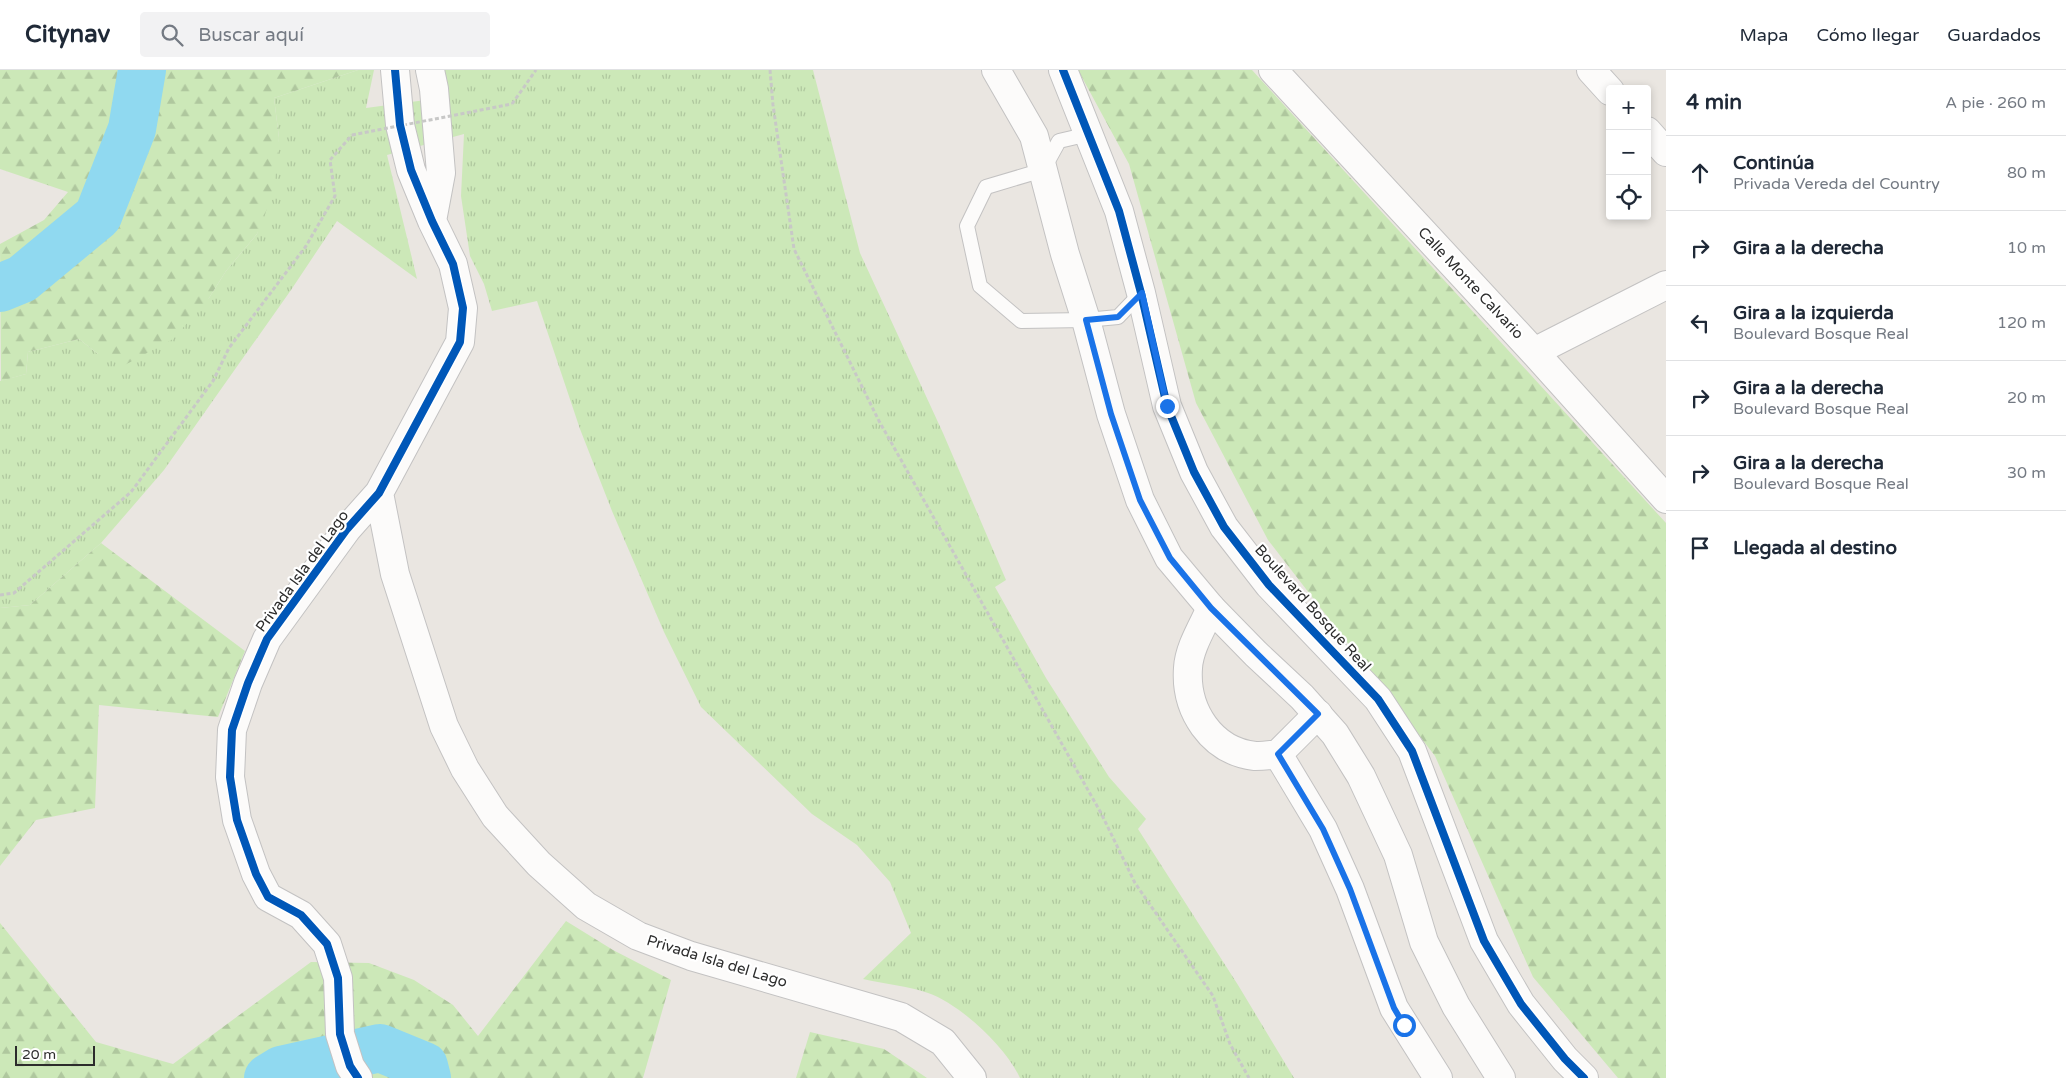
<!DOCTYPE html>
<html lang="es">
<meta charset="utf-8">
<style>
:root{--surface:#fff;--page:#f2f2f3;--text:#1f2937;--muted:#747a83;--line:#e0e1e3}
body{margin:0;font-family:"Varela Round",sans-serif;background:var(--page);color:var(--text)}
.controls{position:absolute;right:15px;top:15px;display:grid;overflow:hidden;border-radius:5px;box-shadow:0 2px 8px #0003}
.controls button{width:45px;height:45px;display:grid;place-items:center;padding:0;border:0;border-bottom:1px solid var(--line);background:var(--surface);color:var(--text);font:25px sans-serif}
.scale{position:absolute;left:15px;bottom:12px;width:80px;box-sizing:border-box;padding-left:5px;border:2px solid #2c2c2c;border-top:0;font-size:14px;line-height:18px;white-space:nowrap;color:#2c2c2c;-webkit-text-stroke:4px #fff;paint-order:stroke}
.stop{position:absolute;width:15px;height:15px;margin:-11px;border:4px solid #1a73e8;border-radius:50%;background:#fff}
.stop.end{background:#1a73e8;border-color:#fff;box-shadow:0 1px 5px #0008}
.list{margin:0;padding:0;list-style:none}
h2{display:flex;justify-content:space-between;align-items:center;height:65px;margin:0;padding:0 20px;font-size:21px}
h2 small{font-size:16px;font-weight:400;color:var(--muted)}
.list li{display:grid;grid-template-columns:32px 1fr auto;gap:15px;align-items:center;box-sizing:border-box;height:75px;padding:0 20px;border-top:1px solid var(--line)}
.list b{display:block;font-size:19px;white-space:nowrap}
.list p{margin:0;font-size:16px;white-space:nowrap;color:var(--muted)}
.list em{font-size:16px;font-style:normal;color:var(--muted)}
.icon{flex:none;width:28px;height:28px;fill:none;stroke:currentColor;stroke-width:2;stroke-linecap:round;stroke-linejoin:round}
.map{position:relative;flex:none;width:1666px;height:1008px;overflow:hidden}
header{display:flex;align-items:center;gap:30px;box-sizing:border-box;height:70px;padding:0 25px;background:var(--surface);border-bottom:1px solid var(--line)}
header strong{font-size:24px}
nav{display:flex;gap:28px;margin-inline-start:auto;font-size:18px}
.search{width:350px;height:45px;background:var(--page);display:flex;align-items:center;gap:12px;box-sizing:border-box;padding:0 18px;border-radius:5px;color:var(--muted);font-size:19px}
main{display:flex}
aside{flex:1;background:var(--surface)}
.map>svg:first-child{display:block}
</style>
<header>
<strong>Citynav</strong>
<div class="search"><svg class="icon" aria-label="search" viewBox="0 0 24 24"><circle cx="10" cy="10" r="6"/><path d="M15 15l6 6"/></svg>Buscar aquí</div>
<nav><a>Mapa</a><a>Cómo llegar</a><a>Guardados</a></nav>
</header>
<main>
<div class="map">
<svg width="1666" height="1008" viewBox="0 0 1666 1008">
<defs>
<pattern id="grass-tufts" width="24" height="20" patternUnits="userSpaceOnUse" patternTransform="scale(1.25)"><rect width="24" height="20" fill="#cce8b8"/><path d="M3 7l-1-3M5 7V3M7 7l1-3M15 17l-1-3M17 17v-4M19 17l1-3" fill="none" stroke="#afc79e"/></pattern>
<pattern id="forest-firs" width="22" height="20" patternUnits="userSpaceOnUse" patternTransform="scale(1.25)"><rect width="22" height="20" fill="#cce8b8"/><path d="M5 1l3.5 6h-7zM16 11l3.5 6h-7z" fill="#afc79e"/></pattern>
</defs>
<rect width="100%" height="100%" fill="#eae6e1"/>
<path fill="url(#grass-tufts)" d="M 358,0 L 374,0 L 366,38 L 448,27 L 442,0 L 813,0 L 860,183 L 943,363 L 1006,510 L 995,517 L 1046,608 L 1109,707 L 1146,749 L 1138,759 L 1238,915 L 1294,1008 L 1020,1008 C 1006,977 960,934 928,923 C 908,916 884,914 863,909 L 911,863 L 890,812 L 857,775 L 812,744 L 701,637 L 664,562 L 612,441 L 580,359 L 537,231 L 492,241 L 484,214 L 470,186 L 461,126 L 464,64 L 387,85 L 417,209 L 337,151 L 291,220 L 164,400 L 101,473 L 30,535 L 0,538 L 0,311 L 26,304 L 28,282 L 79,269 L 98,284 L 209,228 L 226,201 L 257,164 L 279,68 L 274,28 Z"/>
<path fill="url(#forest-firs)" d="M 0,0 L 358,0 L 274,28 L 279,68 L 274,121 L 257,164 L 226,201 L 209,228 L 173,269 L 123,296 L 98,284 L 79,269 L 28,282 L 26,304 L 1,311 L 0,174 L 44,150 L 68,122 L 0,99 Z
M 1078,0 L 1252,0 L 1666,453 L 1666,1008 L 1618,1008 L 1533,907 L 1435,686 L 1268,470 L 1196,333 L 1129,94 Z
M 101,473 L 245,581 L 218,647 L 99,635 L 95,738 L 36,750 L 0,796 L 0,538 L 30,535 Z
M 566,851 L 613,880 L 671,910 L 643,1008 L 0,1008 L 0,853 L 96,972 L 173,994 L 311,892 L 369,893 L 414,910 L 453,935 L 478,966 Z
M 810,962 L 884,979 L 927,1008 L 796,1008 Z"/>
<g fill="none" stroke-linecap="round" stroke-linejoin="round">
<path stroke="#90d9f0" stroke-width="48" d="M 0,218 L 22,209 L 98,146 L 132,59 L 142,0
M 268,1008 L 281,1000 L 380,978 L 424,996 L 427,1008"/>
<defs>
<path id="service" d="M 1089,64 L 1059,71 L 1043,100 L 986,117 L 967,156 L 980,216 L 1021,251 L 1086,250 L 1118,247 L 1141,223"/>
<path id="minor" d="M 430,0 L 434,19 L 441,103 L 432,151
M 1273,0 L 1534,282 L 1666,429
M 1591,0 L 1610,21
M 1647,61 L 1666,82
M 1534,282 L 1666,215
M 379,423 L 395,504 L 444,656 L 465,699 L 495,746 L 539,794 L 586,836 L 638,866 L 691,886 L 901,947 L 943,972 L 972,1008
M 1211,538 C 1203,556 1189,578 1188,598 C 1185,640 1211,681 1255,686 C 1263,686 1271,685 1278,684
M 1278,684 L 1323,759 L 1350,819 L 1394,938 L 1438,1008
M 1278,684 L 1318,644
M 358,1008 L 350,996 L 340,964 L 338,908 L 327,874 L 301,845 L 268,827 L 256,804 L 237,750 L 230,707 L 232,660 L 248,613 L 267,569 L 347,459 L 379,423 L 460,272 L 463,238 L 453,194 L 432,151 L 411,100 L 400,55 L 395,0"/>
<path id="tertiary" d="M 996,0 L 1034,66 L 1065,184 L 1086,250 L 1111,344 L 1140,430 L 1169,488 L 1211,538 L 1256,584 L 1302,627 L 1335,664 L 1361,706 L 1398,785 L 1424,872 L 1456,936 L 1501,1008
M 1063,0 L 1119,141 L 1141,223 L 1167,336 L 1194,402 L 1224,457 L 1269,515 L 1378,629 L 1412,681 L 1484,871 L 1521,934 L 1565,989 L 1584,1008"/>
</defs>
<use href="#service" stroke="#c3c2c2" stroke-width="16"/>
<use href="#minor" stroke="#c3c2c2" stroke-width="30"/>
<use href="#tertiary" stroke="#c3c2c2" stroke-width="30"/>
<path stroke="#c8c8c7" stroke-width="3" stroke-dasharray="4 2.5" stroke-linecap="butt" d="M 770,0 L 773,35 L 794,179 L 879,351 L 1101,743 L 1135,813 L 1213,926 L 1230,974 L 1249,1008
M 512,34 L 536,0
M 0,525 L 14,523 L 131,422 L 213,311 L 229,278 L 306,176 L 335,126 L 330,90 L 352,65"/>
<use href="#service" stroke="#fcfbfa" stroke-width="14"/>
<use href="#minor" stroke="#fcfbfa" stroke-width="28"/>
<use href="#tertiary" stroke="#fcfbfa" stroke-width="28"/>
<path stroke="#c8c8c7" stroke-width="3" stroke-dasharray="4 2.5" stroke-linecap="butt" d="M 352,65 L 512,34"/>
<defs>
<path id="cycleway" d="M 1063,0 L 1119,141 L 1141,223 L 1167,336 L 1194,402 L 1224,457 L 1269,515 L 1378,629 L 1412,681 L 1484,871 L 1521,934 L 1565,989 L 1584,1008
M 358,1008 L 350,996 L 340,964 L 338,908 L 327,874 L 301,845 L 268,827 L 256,804 L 237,750 L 230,707 L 232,660 L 248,613 L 267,569 L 347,459 L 379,423 L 460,272 L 463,238 L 453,194 L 432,151 L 411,100 L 400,55 L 395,0"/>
</defs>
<use href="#cycleway" stroke="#fff" stroke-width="11"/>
<use href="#cycleway" stroke="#0057b8" stroke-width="8"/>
</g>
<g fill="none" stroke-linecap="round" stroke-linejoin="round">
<path stroke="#1a73e8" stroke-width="6" d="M 1167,336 L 1142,223 L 1118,247 L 1086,250 L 1111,344 L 1140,430 L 1170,488 L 1211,538 L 1318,644 L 1278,684 L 1323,759 L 1350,819 L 1394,938 L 1404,955"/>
</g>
<g text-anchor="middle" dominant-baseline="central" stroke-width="4.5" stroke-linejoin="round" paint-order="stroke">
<g font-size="15" fill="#2c2c2c" stroke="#fff">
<text transform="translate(1471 213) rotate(47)">Calle Monte Calvario</text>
<text transform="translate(302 501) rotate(-54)">Privada Isla del Lago</text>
<text transform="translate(1313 538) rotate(48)">Boulevard Bosque Real</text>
<text transform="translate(717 891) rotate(17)">Privada Isla del Lago</text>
</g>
</g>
</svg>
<div class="controls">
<button>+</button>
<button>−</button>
<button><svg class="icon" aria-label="locate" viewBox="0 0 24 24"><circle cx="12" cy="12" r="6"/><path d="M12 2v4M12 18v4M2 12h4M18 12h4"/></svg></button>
</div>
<div class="scale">20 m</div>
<div class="stop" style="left:1404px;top:955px"></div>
<div class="stop end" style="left:1167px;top:336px"></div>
</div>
<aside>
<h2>4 min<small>A pie · 260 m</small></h2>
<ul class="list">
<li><svg class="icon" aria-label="ahead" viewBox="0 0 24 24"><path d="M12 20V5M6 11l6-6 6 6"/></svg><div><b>Continúa</b><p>Privada Vereda del Country</p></div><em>80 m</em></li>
<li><svg class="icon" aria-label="right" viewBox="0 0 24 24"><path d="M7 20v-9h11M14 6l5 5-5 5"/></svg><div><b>Gira a la derecha</b></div><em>10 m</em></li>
<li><svg class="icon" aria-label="left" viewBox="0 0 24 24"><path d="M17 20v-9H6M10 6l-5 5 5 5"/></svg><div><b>Gira a la izquierda</b><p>Boulevard Bosque Real</p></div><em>120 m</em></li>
<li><svg class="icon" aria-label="right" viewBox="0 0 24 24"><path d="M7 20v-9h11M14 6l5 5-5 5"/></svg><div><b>Gira a la derecha</b><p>Boulevard Bosque Real</p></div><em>20 m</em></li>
<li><svg class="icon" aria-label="right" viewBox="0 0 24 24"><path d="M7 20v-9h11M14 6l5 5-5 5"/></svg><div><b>Gira a la derecha</b><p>Boulevard Bosque Real</p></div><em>30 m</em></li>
<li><svg class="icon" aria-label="arrive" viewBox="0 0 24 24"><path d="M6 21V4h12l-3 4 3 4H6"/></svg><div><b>Llegada al destino</b></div></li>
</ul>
</aside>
</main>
